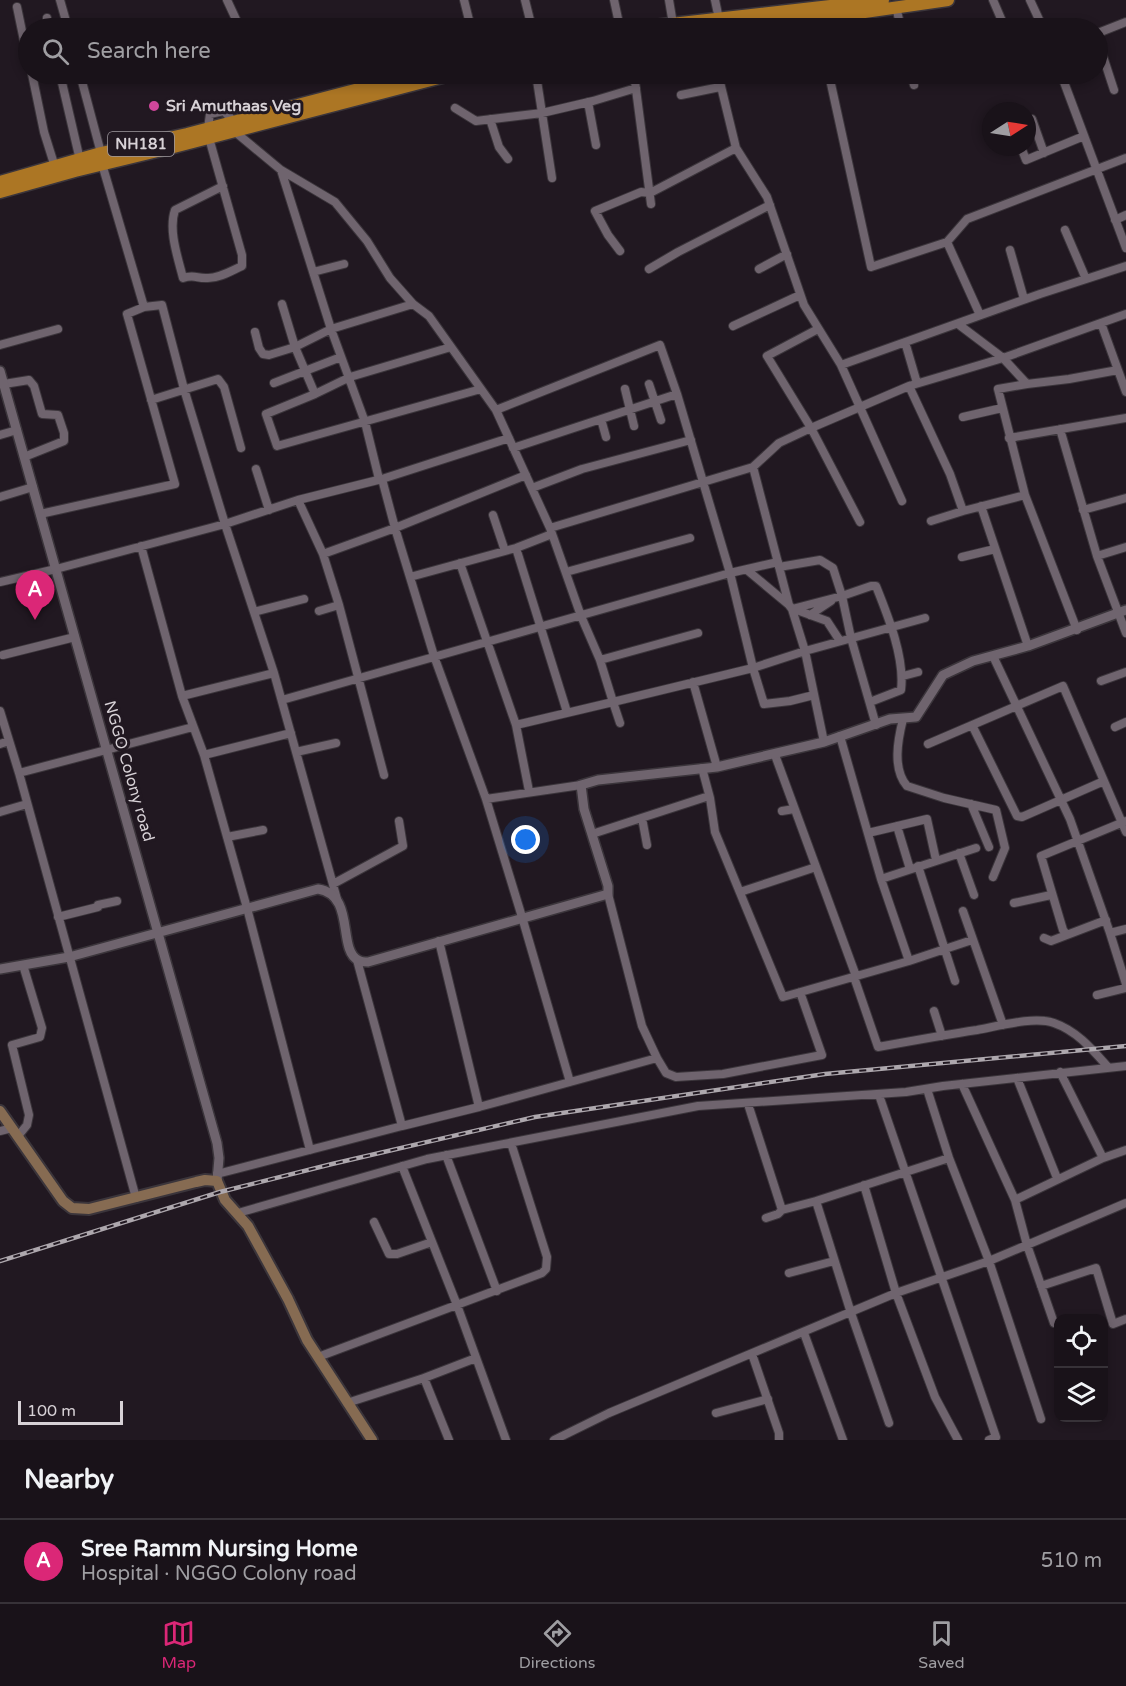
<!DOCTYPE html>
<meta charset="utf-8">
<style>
:root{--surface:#191219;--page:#221b22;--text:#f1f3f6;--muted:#9f9ea2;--line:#373238;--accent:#db2777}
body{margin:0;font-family:"Varela Round",sans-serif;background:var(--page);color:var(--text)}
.controls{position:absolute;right:18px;bottom:18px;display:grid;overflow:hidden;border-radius:12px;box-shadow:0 3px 9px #0003}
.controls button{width:54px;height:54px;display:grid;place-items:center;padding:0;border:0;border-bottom:2px solid var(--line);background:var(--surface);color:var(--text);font:30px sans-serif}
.compass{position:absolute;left:982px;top:102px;width:54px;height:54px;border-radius:50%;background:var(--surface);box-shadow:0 3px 9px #0003;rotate:78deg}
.scale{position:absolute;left:18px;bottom:15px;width:105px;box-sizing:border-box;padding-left:6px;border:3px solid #d7d1d6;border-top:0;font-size:16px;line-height:21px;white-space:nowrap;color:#d7d1d6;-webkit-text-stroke:4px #211821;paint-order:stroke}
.you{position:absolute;left:526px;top:840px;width:21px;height:21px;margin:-15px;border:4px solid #fff;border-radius:50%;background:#1a73e8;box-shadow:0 0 0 9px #1a73e833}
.badge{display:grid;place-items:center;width:39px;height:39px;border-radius:50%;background:var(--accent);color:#fff;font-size:20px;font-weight:700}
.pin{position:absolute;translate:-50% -50px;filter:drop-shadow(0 2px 3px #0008)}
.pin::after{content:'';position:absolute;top:32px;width:21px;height:18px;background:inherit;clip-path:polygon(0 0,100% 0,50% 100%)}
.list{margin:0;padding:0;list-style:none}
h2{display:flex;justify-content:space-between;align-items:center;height:78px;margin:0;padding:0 24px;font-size:26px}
h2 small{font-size:20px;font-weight:400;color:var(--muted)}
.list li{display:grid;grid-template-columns:39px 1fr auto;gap:18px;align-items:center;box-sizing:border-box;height:84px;padding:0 24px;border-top:2px solid var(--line)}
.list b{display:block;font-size:22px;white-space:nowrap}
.list p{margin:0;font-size:20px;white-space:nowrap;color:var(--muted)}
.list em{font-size:20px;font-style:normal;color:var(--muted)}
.icon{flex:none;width:33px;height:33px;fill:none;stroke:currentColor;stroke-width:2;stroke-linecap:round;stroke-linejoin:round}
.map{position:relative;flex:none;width:1126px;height:1440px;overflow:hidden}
.search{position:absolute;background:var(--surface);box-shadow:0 3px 9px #0003;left:18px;right:18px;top:18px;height:66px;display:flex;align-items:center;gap:15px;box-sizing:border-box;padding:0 21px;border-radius:33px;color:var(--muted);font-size:22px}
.sheet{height:162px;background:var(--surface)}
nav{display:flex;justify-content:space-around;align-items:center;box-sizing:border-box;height:84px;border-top:2px solid var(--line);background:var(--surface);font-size:16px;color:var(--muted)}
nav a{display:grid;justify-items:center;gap:3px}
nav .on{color:var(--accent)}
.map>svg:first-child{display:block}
</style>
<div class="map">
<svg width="1126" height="1440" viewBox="0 0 1126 1440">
<rect width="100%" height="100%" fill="#211821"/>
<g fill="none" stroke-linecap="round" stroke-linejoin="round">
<defs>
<path id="minor" d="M 60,0 L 68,28
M 227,0 L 240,28
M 464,0 L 471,28
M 525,0 L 532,28
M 614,0 L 620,28
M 669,0 L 673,24
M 715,0 L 719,19
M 993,0 L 1005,28
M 1030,0 L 1043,28
M 17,7 L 28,60
M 896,7 L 901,28
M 858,13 L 861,28
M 47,18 L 49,28
M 1098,33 L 1126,22
M 1098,41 L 1114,90
M 32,74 L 44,132 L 55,167
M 60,74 L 80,160
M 80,74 L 101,153
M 344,74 L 373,83
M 536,74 L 552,178
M 634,74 L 651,204
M 718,74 L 736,148 L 767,197 L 804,305 L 841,365 L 1040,294 L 1126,266
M 832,74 L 831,84 L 871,267 L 947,242 L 967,219 L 1126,158
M 911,74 L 914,85
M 1061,74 L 1126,248
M 681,95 L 720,87
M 588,102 L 596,145
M 455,108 L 476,121 L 542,113 L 593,101 L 636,88
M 490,119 L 499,147 L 508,159
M 1032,119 L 1044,153
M 208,128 L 210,114 L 224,111 L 233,121
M 234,131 L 281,170 L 335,202 L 367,241 L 390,278 L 413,304 L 429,316 L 496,410 L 660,345 L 677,394 L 730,573 L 282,700
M 209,138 L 242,255 L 242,266 C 231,271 220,278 208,278 C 197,279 195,274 183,278 C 178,258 168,230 175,210 L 223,186
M 1021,147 L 1026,160 L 1084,136
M 102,164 L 144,307
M 281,170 L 331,329 L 365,422 L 379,479
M 1115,220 L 1126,215
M 1065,230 L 1086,279
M 947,242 L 980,315
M 1010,250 L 1024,299
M 620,251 L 608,235 L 595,211 L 641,192 L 650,193 L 736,148
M 649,269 L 678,252 L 770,205
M 759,269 L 787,254
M 313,272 L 344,264
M 1101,323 L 1118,370
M 733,326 L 800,295
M 255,332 L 259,348 L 263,354 L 269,355 L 295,347 L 282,304
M 905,342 L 917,383
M 0,345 L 58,329
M 451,347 L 350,377 L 315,394 L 266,414 L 277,446 L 481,389
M 841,365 L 902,501
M 274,383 L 341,357
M 4,384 L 29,380 L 34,386 L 42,414 L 58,415 L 64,433 L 64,441 L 24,457
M 649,384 L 661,420
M 1027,384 L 1069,379 L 1118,370 L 1126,392
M 909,386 L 1003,358 L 1126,314
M 625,389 L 634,426
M 315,394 L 295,347 L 331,329 L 413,304
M 151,400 L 218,379 L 224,387 L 241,448
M 496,410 L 550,528 L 581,616 L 600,660 L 613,702 L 753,668 L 730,573 L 778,562
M 963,417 L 1002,408
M 601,419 L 606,437
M 1060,429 L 1097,556 L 1126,633
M 0,435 L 17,430
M 1009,438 L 1126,418
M 513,448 L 677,394
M 753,467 L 789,605 L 792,609 L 805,651 L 824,742
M 256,469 L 269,510
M 382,479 L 509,438
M 532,488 L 582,469 L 691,440
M 1025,495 L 1077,630
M 0,497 L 33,487
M 298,500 L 323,554 L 339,605 L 384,775
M 981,506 L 1028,646
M 1083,510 L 1126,498
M 40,514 L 175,484 L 127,314 L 144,307 L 162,305 L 184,389 L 225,524 L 298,500 L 382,479 L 395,528 L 434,656 L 486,799 L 522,917 L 570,1082 L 479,1107 L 439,941
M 493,515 L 505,551
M 931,521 L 963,511
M 860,522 L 811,428 L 909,386 L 950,474 L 963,511 L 1025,495 L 998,389 L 1027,384 L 1003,358 L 958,324
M 550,528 L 753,467 L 779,443 L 811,428 L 767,356 L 818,329
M 141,546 L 182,696 L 204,755 L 247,908 L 310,1150
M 516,548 L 567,712
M 323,554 L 395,528 L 526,475
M 1097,556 L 1126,547
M 962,557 L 995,549
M 460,563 L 516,725 L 529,791
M 779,567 L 820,560 L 833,568 L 842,596 L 851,638 L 876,725
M 747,570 L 789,605
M 566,572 L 690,538
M 410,577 L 516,548 L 552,534
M 0,582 L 56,569 L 225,524 L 274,673 L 337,899
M 792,609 L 842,596 L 871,586 L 876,586 C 888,616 905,658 901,690 L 870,702
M 794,609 L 827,621 L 840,641
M 319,611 L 339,605
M 254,612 L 304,599
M 810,615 L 831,601
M 3,655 L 75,637
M 993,656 L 1070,819 L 1110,933 L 1126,929
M 600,660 L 698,633
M 903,676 L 918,672
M 1101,681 L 1126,672
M 693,682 L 717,767
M 814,695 L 790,701 L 764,704 L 753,668 L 805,651 L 925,618
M 182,696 L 274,673
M 0,711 L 19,773 L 136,1198
M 903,719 C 898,739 892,769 907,786 L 944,798 L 996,810 L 1005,848 L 993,877
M 516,725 L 613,702 L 620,723
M 972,725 L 1017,816 L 1022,817 L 1104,781
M 1115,727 L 1126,722
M 0,744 L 9,741
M 928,744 L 1063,686 L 1126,832
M 296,752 L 336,743
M 204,755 L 291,733
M 775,755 L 856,976
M 702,768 L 710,798 L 715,832 L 783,997 L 909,961 L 881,879 L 840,736
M 19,773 L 193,727
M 486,799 L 581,785
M 971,804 L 989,847
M 782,811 L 794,809
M 0,812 L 27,804
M 642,818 L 647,845
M 897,826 L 910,869
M 868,833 L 927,819 L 936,860
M 592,834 L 709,796
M 227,837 L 263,830
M 959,853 L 974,895
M 918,866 L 955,981
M 881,879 L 976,848
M 333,884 L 403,846 L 399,821
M 740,892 L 816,867
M 1014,903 L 1051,895
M 963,911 L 1003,1025
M 58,917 L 98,907 L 98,905 L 117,901
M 1110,933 L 1126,984
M 1067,935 L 1063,930 L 1041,856 L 1126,821
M 1044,938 L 1051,941 L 1106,920
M 909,961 L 972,940
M 854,977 L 878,1047 C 911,1041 944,1035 977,1030 C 999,1026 1034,1016 1054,1023 C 1077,1031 1092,1049 1107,1066
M 1097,995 L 1126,988
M 934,1011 L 942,1036
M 657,1058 L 666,1073 L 676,1077 L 723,1074 L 822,1055 L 800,992
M 1017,1078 L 1057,1178
M 570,1082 L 657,1058 L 642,1026 L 608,894
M 962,1084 L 1015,1200
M 927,1089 L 949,1158 L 989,1261 L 1041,1419
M 879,1095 L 996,1437 L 989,1440
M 748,1104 L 782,1210
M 402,1126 L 479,1107
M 0,1131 L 12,1128
M 18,1136 L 27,1125 L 29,1115 L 12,1045 L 40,1037 L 42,1028 L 23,965
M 446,1155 L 497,1291
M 1103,1158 L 1126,1150
M 402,1166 L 457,1305 L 506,1440
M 217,1174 L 402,1126 L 357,960
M 864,1185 L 896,1293 L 935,1397 L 958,1440
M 238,1213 L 427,1159 L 698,1106 L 906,1092 L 943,1086 L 1126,1066
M 766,1218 L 778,1214 L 782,1210 L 816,1201
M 374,1222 L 389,1254 L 397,1254 L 432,1242
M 789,1273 L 834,1261
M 1041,1286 L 1096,1268 L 1113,1324 L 1126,1319
M 1054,1323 L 1027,1245 L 1015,1200 L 1103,1158 L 1060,1072
M 804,1333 L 843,1440
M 752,1354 L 779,1433 L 779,1440
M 318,1357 L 542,1273 L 546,1269 L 547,1257 L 511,1143
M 424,1378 L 449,1440
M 347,1403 L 424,1378 L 476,1358
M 716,1413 L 768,1399
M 889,1423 L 851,1313 L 816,1201 L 949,1158
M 554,1440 L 609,1413 L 896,1293 L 989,1261 L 1126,1203"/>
<path id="tertiary" d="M 0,371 L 217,1143 L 219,1158 L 217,1181
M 0,969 L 69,957 L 318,889 C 356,895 337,949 358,960 C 361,962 365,962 368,962 L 608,894 L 608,886 L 584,809 L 581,785 L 598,780 L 717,767 L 824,742 L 890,719 L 916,717 L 943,675 L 973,661 L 1028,646 L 1126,610"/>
<path id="secondary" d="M 0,1111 L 63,1201 L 72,1208 L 89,1209 L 196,1182 L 205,1180 L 217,1181 L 225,1200 L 248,1226 L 288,1299 L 307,1340 L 372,1440"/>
<path id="trunk" d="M 636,28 L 883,0
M 719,28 L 830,17 L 948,0
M 0,182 L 101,153 L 187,134 L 416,74
M 0,192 L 75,171 L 170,148 L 454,74"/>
</defs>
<use href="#minor" stroke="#3b353b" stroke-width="10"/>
<use href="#tertiary" stroke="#3b353b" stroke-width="12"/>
<use href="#secondary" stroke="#3b353b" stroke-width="14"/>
<use href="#trunk" stroke="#3b353b" stroke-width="15"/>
<use href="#minor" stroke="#6f646e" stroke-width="8"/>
<use href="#tertiary" stroke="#6f646e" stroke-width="9"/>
<use href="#secondary" stroke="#866b52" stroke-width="10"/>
<use href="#trunk" stroke="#ac7624" stroke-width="12"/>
<defs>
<path id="rail" d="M 0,1261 L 220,1192 L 332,1164 L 535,1117 L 825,1074 L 1126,1046"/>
</defs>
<use href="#rail" stroke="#ada7ad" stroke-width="4.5"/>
<use href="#rail" stroke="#211821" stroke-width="2" stroke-dasharray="7" stroke-linecap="butt"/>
</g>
<circle fill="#d1479c" stroke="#211821" stroke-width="2" cx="154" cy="106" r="6"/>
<g text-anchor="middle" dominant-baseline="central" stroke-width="6" stroke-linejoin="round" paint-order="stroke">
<rect fill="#211821" stroke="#a09aa0" stroke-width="1.5" x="108" y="132" width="66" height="24" rx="4.5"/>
<g font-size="15" font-weight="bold" fill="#d7d1d6">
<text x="141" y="144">NH181</text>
</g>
<g font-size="16" font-weight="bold" fill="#d7d1d6" stroke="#211821" text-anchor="start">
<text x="166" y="106">Sri Amuthaas Veg</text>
</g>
<g font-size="16" fill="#d7d1d6" stroke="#211821">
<text transform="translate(129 771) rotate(74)">NGGO Colony road</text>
</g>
</g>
</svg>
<div class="controls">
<button><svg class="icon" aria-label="locate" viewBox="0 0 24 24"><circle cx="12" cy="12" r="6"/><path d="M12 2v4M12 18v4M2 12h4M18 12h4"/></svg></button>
<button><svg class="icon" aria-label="layers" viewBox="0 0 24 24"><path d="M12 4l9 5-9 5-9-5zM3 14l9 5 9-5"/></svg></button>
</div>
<svg class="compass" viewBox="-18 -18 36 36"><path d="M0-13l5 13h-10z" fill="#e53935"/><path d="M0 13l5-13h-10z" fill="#9f9ea2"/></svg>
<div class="scale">100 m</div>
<div class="you"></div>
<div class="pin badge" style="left:35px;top:620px">A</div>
<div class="search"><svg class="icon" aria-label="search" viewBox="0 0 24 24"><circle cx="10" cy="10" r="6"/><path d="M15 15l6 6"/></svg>Search here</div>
</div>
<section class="sheet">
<h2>Nearby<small></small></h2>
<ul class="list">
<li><span class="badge">A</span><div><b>Sree Ramm Nursing Home</b><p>Hospital · NGGO Colony road</p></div><em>510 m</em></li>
</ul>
</section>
<nav>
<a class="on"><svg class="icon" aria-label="map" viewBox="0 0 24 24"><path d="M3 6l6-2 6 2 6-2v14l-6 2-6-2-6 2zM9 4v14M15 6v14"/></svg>Map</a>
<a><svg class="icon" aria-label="directions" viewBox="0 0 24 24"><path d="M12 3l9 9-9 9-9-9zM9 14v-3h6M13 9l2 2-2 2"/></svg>Directions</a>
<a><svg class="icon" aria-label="saved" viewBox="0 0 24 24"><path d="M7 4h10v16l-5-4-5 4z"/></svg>Saved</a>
</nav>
